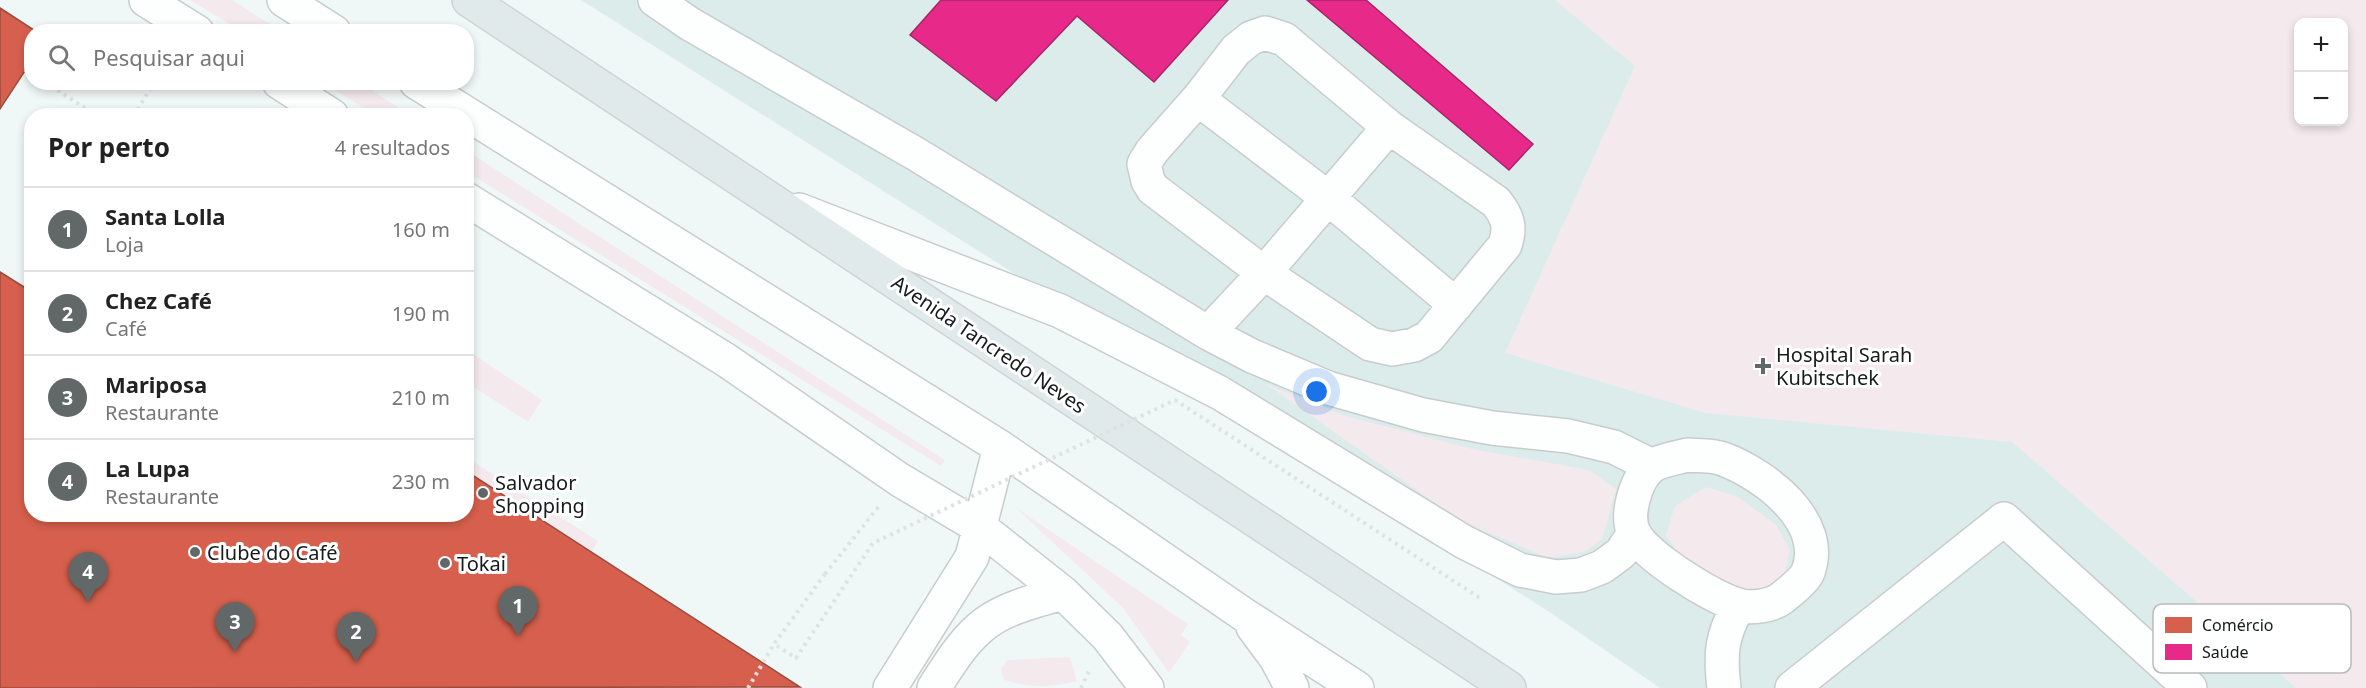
<!DOCTYPE html>
<html lang="pt">
<meta charset="utf-8">
<style>
:root{--surface:#fff;--page:#f6f6f6;--text:#222;--muted:#767676;--line:#e0e0e0;--accent:#626868}
body{margin:0;font-family:"Noto Sans",sans-serif;background:var(--page);color:var(--text)}
.controls{position:absolute;right:18px;top:18px;display:grid;overflow:hidden;border-radius:12px;box-shadow:0 3px 9px #0003}
.controls button{width:54px;height:54px;display:grid;place-items:center;padding:0;border:0;border-bottom:2px solid var(--line);background:var(--surface);color:var(--text);font:30px sans-serif}
.you{position:absolute;left:1317px;top:392px;width:21px;height:21px;margin:-15px;border:4px solid #fff;border-radius:50%;background:#1a73e8;box-shadow:0 0 0 9px #1a73e833}
.badge{display:grid;place-items:center;width:39px;height:39px;border-radius:50%;background:var(--accent);color:#fff;font-size:20px;font-weight:700}
.pin{position:absolute;translate:-50% -50px;filter:drop-shadow(0 2px 3px #0008)}
.pin::after{content:'';position:absolute;top:32px;width:21px;height:18px;background:inherit;clip-path:polygon(0 0,100% 0,50% 100%)}
.list{margin:0;padding:0;list-style:none}
h2{display:flex;justify-content:space-between;align-items:center;height:78px;margin:0;padding:0 24px;font-size:26px}
h2 small{font-size:20px;font-weight:400;color:var(--muted)}
.list li{display:grid;grid-template-columns:39px 1fr auto;gap:18px;align-items:center;box-sizing:border-box;height:84px;padding:0 24px;border-top:2px solid var(--line)}
.list b{display:block;font-size:22px;white-space:nowrap}
.list p{margin:0;font-size:20px;white-space:nowrap;color:var(--muted)}
.list em{font-size:20px;font-style:normal;color:var(--muted)}
.icon{flex:none;width:33px;height:33px;fill:none;stroke:currentColor;stroke-width:2;stroke-linecap:round;stroke-linejoin:round}
.map{position:relative;flex:none;width:2366px;height:688px;overflow:hidden}
.search{position:absolute;background:var(--surface);box-shadow:0 3px 9px #0003;left:24px;top:24px;width:450px;height:66px;display:flex;align-items:center;gap:15px;box-sizing:border-box;padding:0 21px;border-radius:24px;color:var(--muted);font-size:22px}
.panel{position:absolute;background:var(--surface);box-shadow:0 3px 9px #0003;left:24px;top:108px;width:450px;height:414px;border-radius:24px}
.map>svg:first-child{display:block}
</style>
<div class="map">
<svg width="2366" height="688" viewBox="0 0 2366 688">
<rect width="100%" height="100%" fill="#f0f8f7"/>
<path fill="#dceceb" fill-rule="evenodd" d="M 581,0 L 2366,0 L 2366,688 L 1660,688 L 1548,611 ZM 2298,22 L 2344,22 L 2344,122 L 2298,122 Z"/>
<path fill="#f4eaed" fill-rule="evenodd" d="M 190,0 L 232,0 L 281,31 L 241,31 Z
M 1555,0 L 2366,0 L 2366,688 L 2296,688 L 2012,442 L 1706,413 L 1505,353 L 1635,66 ZM 2298,22 L 2344,22 L 2344,122 L 2298,122 Z
M 323,83 L 360,83 L 411,115 L 376,115 Z
M 467,151 L 945,460 L 941,466 L 467,172 Z
M 467,350 L 542,400 L 528,422 L 467,383 Z
M 1266,384 L 1342,415 L 1472,449 L 1589,470 L 1616,489 L 1602,539 L 1586,551 L 1548,558 L 1458,519 Z
M 466,457 L 598,541 L 592,552 L 467,471 Z
M 1706,487 L 1738,497 L 1776,525 L 1790,550 L 1784,575 L 1756,595 L 1725,587 L 1683,561 L 1666,535 L 1675,506 Z
M 1015,507 L 1188,624 L 1181,635 L 1190,642 L 1169,673 L 1123,608 Z
M 1070,657 L 1077,681 C 1052,688 1029,688 1004,680 L 1001,669 L 1007,660 Z"/>
<path fill="#d6604d" stroke="#9c4b3e" stroke-width="1.5" d="M 0,8 L 37,32 L 32,32 L 32,60 L 0,109 Z
M 0,272 L 32,292 L 32,514 L 466,514 L 466,471 L 800,687 L 0,688 Z"/>
<path fill="#e7298a" stroke="#a82569" stroke-width="1.5" d="M 941,0 L 1228,0 L 1154,82 L 1077,16 L 996,101 L 910,35 Z
M 1307,0 L 1366,0 L 1533,144 L 1509,170 Z"/>
<g fill="none" stroke-linecap="round" stroke-linejoin="round">
<defs>
<path id="minor" d="M 146,0 L 197,32
M 284,0 L 334,32
M 655,0 L 690,24 L 916,154 L 1208,333 L 1252,356 L 1328,388 L 1423,415 L 1492,428 L 1568,436 L 1614,447 L 1652,466
M 1265,33 L 1284,39 L 1389,127 L 1496,202 C 1508,217 1511,227 1505,245 L 1429,337 L 1414,345 L 1392,349 L 1370,344 L 1264,273 L 1153,189 L 1148,181 L 1144,164 L 1152,151 L 1198,99 L 1236,50 L 1251,38 Z
M 279,82 L 332,116
M 416,82 L 1000,447 L 1243,614 L 1357,688
M 1198,99 L 1328,198 L 1456,305
M 466,199 L 726,360 L 900,480 L 981,528 L 1063,593 L 1107,636 L 1147,688
M 799,210 L 1060,311 L 1220,393 L 1464,542 L 1520,570 L 1556,577 L 1581,575 L 1602,567 L 1621,553 L 1634,533
M 1208,333 L 1264,273 L 1389,127
M 1687,455 C 1698,456 1713,455 1723,459 C 1764,474 1827,521 1808,572 C 1804,581 1789,592 1782,598 C 1772,606 1750,609 1738,605 C 1712,597 1646,557 1634,533 C 1625,515 1636,478 1652,466 C 1661,460 1677,458 1687,455 Z
M 1253,627 L 1276,658 L 1292,688
M 890,688 L 972,557 L 1000,447
M 934,688 C 976,621 988,613 1063,593
M 1724,688 C 1720,654 1721,636 1739,605
M 1792,688 L 2004,519 L 2190,688"/>
<path id="major" d="M 469,0 L 1509,688"/>
</defs>
<use href="#minor" stroke="#c7cdcc" stroke-width="36"/>
<use href="#major" stroke="#cfd4d3" stroke-width="36"/>
<path stroke="#dfe2e2" stroke-width="4" stroke-dasharray="3 4.5" stroke-linecap="butt" d="M 25,70 L 32,74
M 45,82 L 97,116
M 134,116 L 154,82
M 825,574 L 879,506
M 748,688 L 774,644
M 1081,688 L 1089,671"/>
<use href="#minor" stroke="#fdfefe" stroke-width="33"/>
<use href="#major" stroke="#e1eaea" stroke-width="33"/>
<path stroke="#dfe2e2" stroke-width="4" stroke-dasharray="3 4.5" stroke-linecap="butt" d="M 825,574 L 774,644 L 796,658 L 873,543 L 1175,400 L 1483,600"/>
</g>
<g fill="#626868" stroke="#fff" stroke-width="2">
<path d="M1760 357h6v6h6v6h-6v6h-6v-6h-6v-6h6z"/>
<circle cx="483" cy="493" r="6"/>
<circle cx="195" cy="552" r="6"/>
<circle cx="445" cy="563" r="6"/>
</g>
<g text-anchor="middle" dominant-baseline="central" stroke-width="6" stroke-linejoin="round" paint-order="stroke">
<g font-size="20" fill="#161b1b" stroke="#fff">
<text transform="translate(989 344) rotate(34)">Avenida Tancredo Neves</text>
</g>
<g font-size="20" fill="#161b1b" stroke="#fff" text-anchor="start">
<text x="1776" y="354">Hospital Sarah<tspan x="1776" dy="23">Kubitschek</tspan></text>
<text x="495" y="482">Salvador<tspan x="495" dy="23">Shopping</tspan></text>
<text x="207" y="552">Clube do Café</text>
<text x="457" y="563">Tokai</text>
</g>
</g>
<rect x="2153" y="604" width="198" height="69" rx="9" fill="#fff" stroke="#b9bbbb" stroke-width="1.5"/>
<rect x="2165" y="617" width="27" height="16" fill="#d6604d"/>
<rect x="2165" y="644" width="27" height="16" fill="#e7298a"/>
<g font-size="16" fill="#161b1b">
<text x="2202" y="631">Comércio</text>
<text x="2202" y="658">Saúde</text>
</g>
</svg>
<div class="controls">
<button>+</button>
<button>−</button>
</div>
<div class="you"></div>
<div class="pin badge" style="left:518px;top:636px">1</div>
<div class="pin badge" style="left:356px;top:662px">2</div>
<div class="pin badge" style="left:235px;top:652px">3</div>
<div class="pin badge" style="left:88px;top:602px">4</div>
<div class="search"><svg class="icon" aria-label="search" viewBox="0 0 24 24"><circle cx="10" cy="10" r="6"/><path d="M15 15l6 6"/></svg>Pesquisar aqui</div>
<section class="panel">
<h2>Por perto<small>4 resultados</small></h2>
<ul class="list">
<li><span class="badge">1</span><div><b>Santa Lolla</b><p>Loja</p></div><em>160 m</em></li>
<li><span class="badge">2</span><div><b>Chez Café</b><p>Café</p></div><em>190 m</em></li>
<li><span class="badge">3</span><div><b>Mariposa</b><p>Restaurante</p></div><em>210 m</em></li>
<li><span class="badge">4</span><div><b>La Lupa</b><p>Restaurante</p></div><em>230 m</em></li>
</ul>
</section>
</div>
